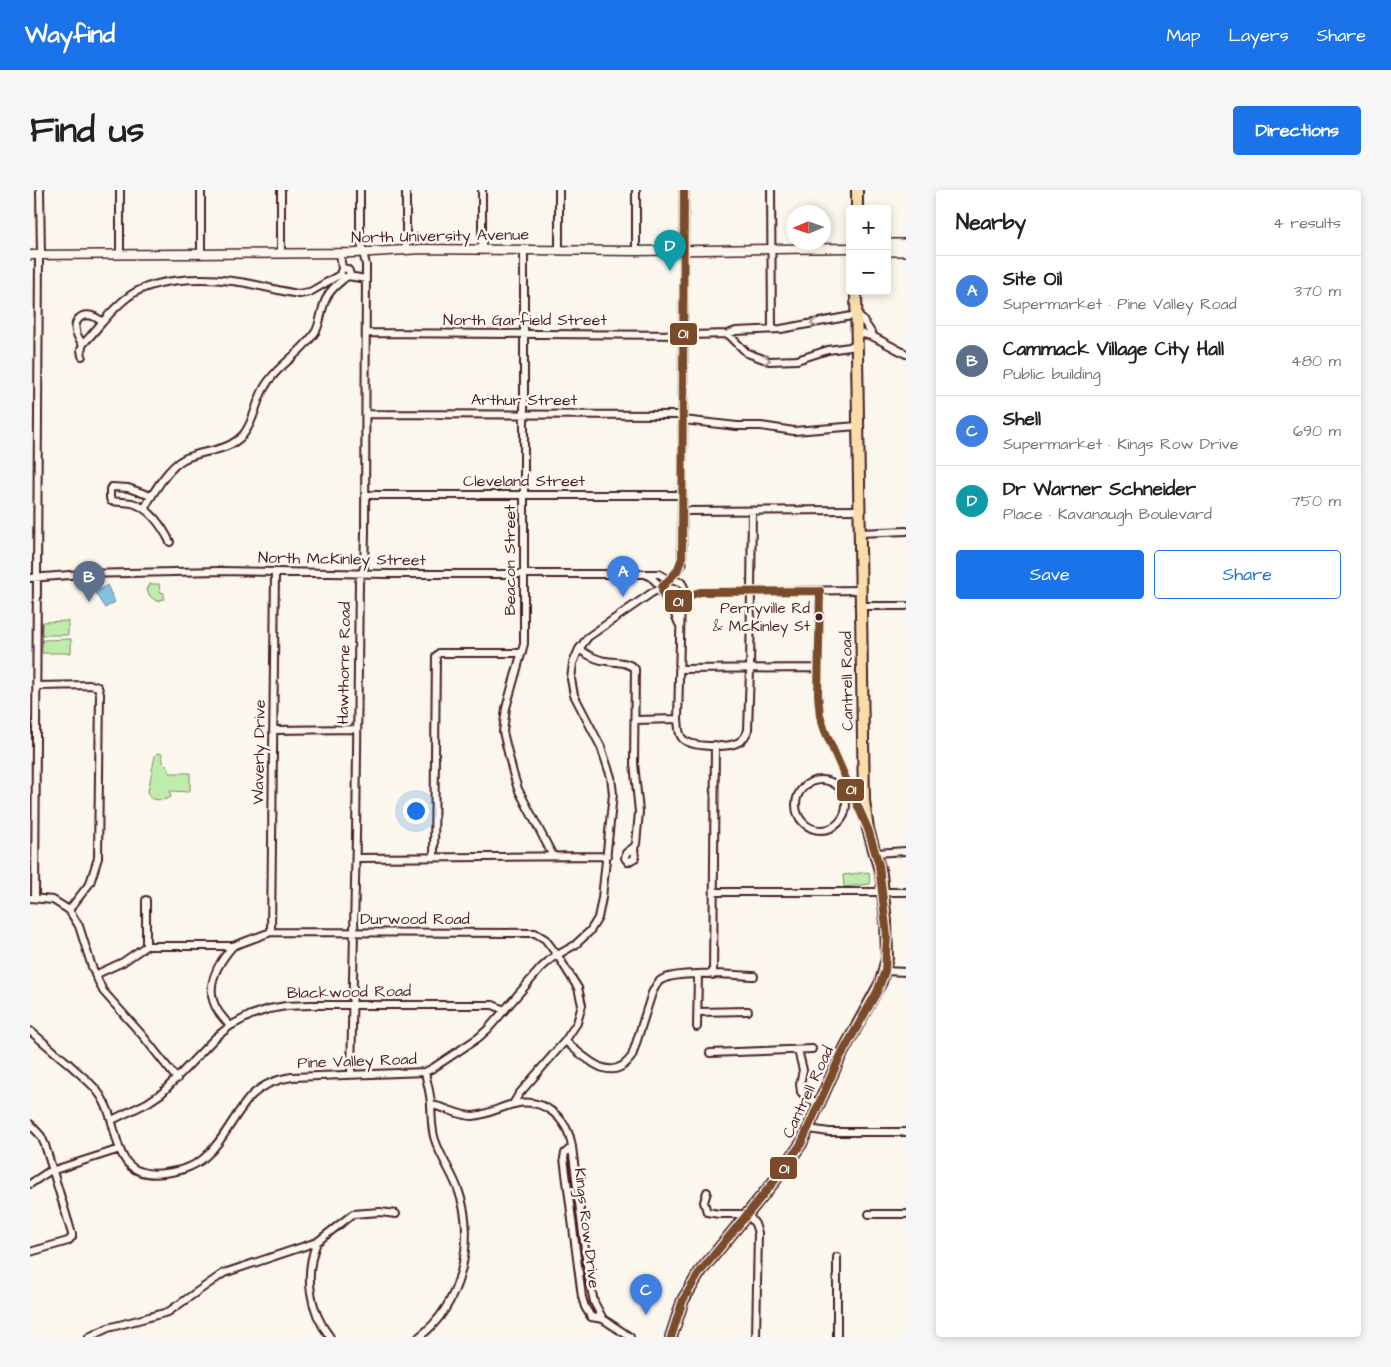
<!DOCTYPE html>
<meta charset="utf-8">
<style>
:root{--surface:#fff;--page:#f6f6f6;--text:#222;--muted:#767676;--line:#e0e0e0;--accent:#1a73e8}
body{margin:0;font-family:"Architects Daughter",sans-serif;background:var(--page);color:var(--text)}
.controls{position:absolute;right:15px;top:15px;display:grid;overflow:hidden;border-radius:5px;box-shadow:0 2px 8px #0003}
.controls button{width:45px;height:45px;display:grid;place-items:center;padding:0;border:0;border-bottom:1px solid var(--line);background:var(--surface);color:var(--text);font:25px sans-serif}
.compass{position:absolute;left:756px;top:15px;width:45px;height:45px;border-radius:50%;background:var(--surface);box-shadow:0 2px 8px #0003;rotate:268deg}
.you{position:absolute;left:385px;top:620px;width:18px;height:18px;margin:-12px;border:4px solid #fff;border-radius:50%;background:#1a73e8;box-shadow:0 0 0 8px #1a73e833}
.badge{display:grid;place-items:center;width:32px;height:32px;border-radius:50%;background:var(--accent);color:#fff;font-size:16px;font-weight:700}
.pin{position:absolute;translate:-50% -41px;filter:drop-shadow(0 1px 2px #0008)}
.pin::after{content:'';position:absolute;top:26px;width:18px;height:15px;background:inherit;clip-path:polygon(0 0,100% 0,50% 100%)}
.list{margin:0;padding:0;list-style:none}
h2{display:flex;justify-content:space-between;align-items:center;height:65px;margin:0;padding:0 20px;font-size:21px}
h2 small{font-size:16px;font-weight:400;color:var(--muted)}
.list li{display:grid;grid-template-columns:32px 1fr auto;gap:15px;align-items:center;box-sizing:border-box;height:70px;padding:0 20px;border-top:1px solid var(--line)}
.list b{display:block;font-size:19px;white-space:nowrap}
.list p{margin:0;font-size:16px;white-space:nowrap;color:var(--muted)}
.list em{font-size:16px;font-style:normal;color:var(--muted)}
.actions{display:flex;gap:10px;padding:15px 20px}
.actions a{flex:1;padding:11px 0;border:1px solid var(--accent);border-radius:5px;text-align:center;font-size:18px;color:var(--accent)}
.actions .main{background:var(--accent);color:#fff}
.map{position:relative;flex:none;width:876px;height:1147px;overflow:hidden;border-radius:5px}
header{display:flex;align-items:center;gap:30px;box-sizing:border-box;height:70px;padding:0 25px;background:var(--accent);color:#fff}
header strong{font-size:24px}
nav{display:flex;gap:28px;margin-inline-start:auto;font-size:18px}
.intro{display:flex;align-items:center;justify-content:space-between;box-sizing:border-box;height:120px;padding:0 30px}
h1{margin:0;font-size:35px}
.button{padding:12px 22px;border-radius:5px;background:var(--accent);color:#fff;font-size:18px;font-weight:700}
main{display:flex;gap:30px;padding:0 30px}
aside{flex:1;background:var(--surface);border-radius:5px;box-shadow:0 2px 8px #0003}
.map>svg:first-child{display:block}
</style>
<header>
<strong>Wayfind</strong>
<nav><a>Map</a><a>Layers</a><a>Share</a></nav>
</header>
<div class="intro"><h1>Find us</h1><a class="button">Directions</a></div>
<main>
<div class="map">
<svg width="876" height="1147" viewBox="0 0 876 1147">
<rect width="100%" height="100%" fill="#fbf7ec"/>
<filter id="ink" filterUnits="userSpaceOnUse"><feTurbulence type="fractalNoise" baseFrequency=".02" numOctaves="2"/><feDisplacementMap in="SourceGraphic" scale="10" xChannelSelector="R" yChannelSelector="G"/><feConvolveMatrix kernelMatrix="1 2 1 2 8 2 1 2 1" color-interpolation-filters="sRGB"/></filter>
<g filter="url(#ink)">
<path fill="#beedab" stroke="#84866b" d="M 120,394 L 129,394 L 130,402 L 134,403 L 134,409 L 126,411 L 120,406 L 117,400 Z
M 38,431 L 38,445 L 12,445 L 12,432 Z
M 41,449 L 41,463 L 12,463 L 12,450 Z
M 127,563 L 132,564 L 133,572 L 139,578 L 139,583 L 160,583 L 160,602 L 140,601 L 141,607 C 136,611 125,610 120,608 L 118,601 L 125,566 Z
M 839,682 L 840,694 L 814,697 L 813,685 Z"/>
<path fill="#84c2e4" stroke="#6d819a" d="M 77,395 L 85,412 L 75,418 L 65,403 Z"/>
<g fill="none" stroke-linecap="round" stroke-linejoin="round">
<defs>
<path id="minor" d="M 10,0 L 11,65
M 90,0 L 90,64
M 171,0 L 171,63
M 251,0 L 251,63
M 741,0 L 742,140
M 452,59 L 452,0
M 529,59 L 529,0
M 376,60 L 376,0
M 494,60 L 494,454 L 476,518 L 473,542 L 483,583 L 488,599 L 523,666
M 606,61 L 606,0
M 310,63 L 312,79
M310.5 83a4.5 4.5 0 1 1 9 0a4.5 4.5 0 1 1-9 0Z
M 318,86 L 336,89
M 827,142 L 844,147 L 876,164
M 336,143 L 660,145 L 698,144 L 706,141 L 751,139 L 827,125 L 833,130 L 844,147
M 698,144 L 717,163 L 739,171 L 767,170 L 798,160 L 827,156
M 53,154 C 35,133 53,115 72,132
M 52,166 L 51,160 L 53,154 C 68,139 80,120 98,107 C 122,88 172,87 202,91 C 224,93 247,101 269,104 L 280,102 L 311,84
M 336,224 L 653,225
M 653,230 L 707,236 L 731,236 L 764,241 L 828,236
M 335,305 L 652,305
M 121,306 L 98,298 L 82,297 L 80,299 L 80,308 L 81,311 C 88,312 95,312 102,313 C 120,318 132,336 140,352
M 114,319 C 123,303 138,277 154,269 C 175,259 196,263 213,245 C 224,232 225,215 233,200 C 245,176 272,164 286,141 C 291,131 291,119 296,109 C 300,99 309,93 316,87
M 652,321 L 830,320
M 830,343 L 876,341
M 617,385 L 622,388 L 632,398
M 0,388 L 53,384 L 190,381 L 355,384 L 629,384 L 639,390
M 640,390 L 651,392 C 665,410 635,424 632,401 L 634,394 L 644,386 L 652,374
M 790,401 L 788,505 L 790,526 L 795,541 L 833,628
M 654,407 L 671,402 L 831,400
M 651,410 L 648,529 C 649,536 648,543 652,548 C 660,558 699,558 709,552 C 714,549 716,546 718,540 L 720,480 L 722,321
M 640,413 L 649,434
M 831,416 L 876,416
M 549,459 C 556,464 563,468 571,470 C 581,473 597,470 605,479 L 604,573 L 609,622 L 606,654 L 604,657
M 650,479 L 789,478
M 7,496 L 61,495 L 68,497 L 70,504 L 68,668 L 60,693 L 39,720
M 605,530 L 648,529
M 243,540 L 327,539
M766 615a25 25 0 1 1 50 0a25 25 0 1 1-50 0Z
M 604,657 L 605,668 L 598,672 L 595,668 L 596,663 Z
M 846,663 L 876,661
M 404,667 L 406,466 L 409,463 L 492,463
M 326,668 L 577,666
M 684,702 L 876,702
M 0,708 L 23,710 L 39,720 L 49,736 L 62,777 L 73,801 L 113,846 L 147,889
M 5,708 L 9,65
M 116,710 L 116,756
M 241,742 L 245,382
M 855,781 L 876,782
M 65,785 L 93,772 L 116,756 L 203,756 L 241,742 L 505,743 L 515,749 L 528,766 L 548,798 L 552,815 L 547,833 L 535,851 L 489,904 L 483,914
M 683,785 L 685,555
M 668,822 L 718,821
M 200,836 C 196,831 191,826 188,821 C 173,798 188,773 203,756
M 667,837 L 668,785
M 0,841 C 13,851 25,863 38,873 C 48,883 60,891 68,902 C 94,936 77,991 135,983 C 149,981 162,978 174,968 C 194,951 204,924 222,905 C 234,894 247,889 262,887 L 395,882 L 403,878 L 448,848 L 458,839 L 511,778 L 522,768 L 545,755 L 560,741 L 568,728 L 572,708 L 583,604 L 581,587 L 571,557 L 544,505 L 541,489 L 543,473 L 549,459 L 558,447 L 623,402 L 632,399
M 535,851 C 554,866 581,897 602,866 L 622,803 C 625,798 626,793 631,790 C 647,780 703,785 724,786
M 768,860 L 773,880 L 770,894 L 771,902 L 777,908 L 790,914
M 680,863 L 782,859
M 321,884 L 326,646 L 329,392 L 334,377 L 335,344 L 336,75 L 330,48 L 330,0
M 401,915 C 416,917 428,926 443,926 C 457,925 470,917 484,914 C 514,907 538,928 542,957 L 535,963 L 534,968 L 552,1107 L 555,1117 L 561,1127 L 573,1129
M 82,930 L 117,913 L 132,903 L 185,848 L 200,836 L 221,825 L 239,819 L 256,816 L 280,815 L 463,815 L 474,820
M 0,934 L 11,946 L 15,955 L 42,1044 L 42,1047 L 38,1051 L 0,1062
M 779,939 L 799,942 L 876,942
M 542,957 L 558,1083 L 564,1112 L 573,1129 L 600,1147
M 0,994 L 18,982 L 90,959
M 677,1002 L 674,1012 L 677,1022 L 689,1024 L 718,1024 L 725,1034 L 728,1043 L 726,1147
M 839,1024 L 876,1024
M 287,1052 C 274,1084 279,1120 300,1147
M 59,1147 L 78,1138 L 138,1122 L 194,1083 L 287,1052 L 323,1024 L 350,1022 L 366,1024
M 389,1147 C 431,1116 446,1050 429,1002 C 423,984 411,968 405,950 C 401,938 402,928 401,916 C 401,905 397,893 395,882
M 807,1147 L 807,1067"/>
<path id="tertiary" d="M 0,65 L 325,63 L 392,59 L 606,61 L 820,58
M 652,374 L 654,0"/>
<path id="secondary" d="M 857,54 L 876,54
M 857,61 L 876,61"/>
<path id="primary" d="M 827,19 L 827,0
M 641,1147 L 653,1110 L 670,1082 L 746,989 L 771,954 L 809,869 L 851,792 L 857,768 L 856,732 L 851,684 L 838,639 L 834,611 L 826,101"/>
</defs>
<use href="#minor" stroke="#4a1f2b" stroke-width="10"/>
<use href="#tertiary" stroke="#4a1f2b" stroke-width="11"/>
<use href="#secondary" stroke="#4a1f2b" stroke-width="12"/>
<use href="#primary" stroke="#4a1f2b" stroke-width="14"/>
<use href="#minor" stroke="#fbf7ec" stroke-width="6"/>
<use href="#tertiary" stroke="#fbf7ec" stroke-width="8"/>
<use href="#secondary" stroke="#fbf7ec" stroke-width="9"/>
<use href="#primary" stroke="#f9deab" stroke-width="10"/>
<defs>
<path id="bus-1" d="M 654,0 L 652,368 L 647,381 L 632,397 C 632,404 634,411 642,413 C 652,411 660,404 671,402 L 790,401
M 641,1147 L 653,1110 L 670,1082 L 746,989 L 771,954 L 809,869 L 847,802 L 855,781 L 857,746 L 849,675 L 838,639 L 795,541 L 790,526 L 788,505 L 790,401"/>
</defs>
<use href="#bus-1" stroke="#fbf7ec" stroke-width="11"/>
<use href="#bus-1" stroke="#7a4b2a" stroke-width="8"/>
</g>
<defs><path id="oneway-chevron" d="M-2-3.5L2.5 0L-2 3.5" fill="none" stroke-width="1.6" stroke-linecap="round" stroke-linejoin="round" transform="scale(1.25)"/></defs>
<g stroke="#ab9695">
<use href="#oneway-chevron" transform="translate(784 133) rotate(170)"/>
<use href="#oneway-chevron" transform="translate(737 170) rotate(10)"/>
</g>
</g>
<circle fill="#4a1f2b" stroke="#fbf7ec" stroke-width="2" cx="789" cy="427" r="4.5"/>
<g text-anchor="middle" dominant-baseline="central" stroke-width="5" stroke-linejoin="round" paint-order="stroke">
<g font-size="15" fill="#4a1f2b" stroke="#fbf7ec" text-anchor="end">
<text x="780" y="418">Perryville Rd<tspan x="780" dy="18">&amp; McKinley St</tspan></text>
</g>
<g font-size="16" fill="#4a1f2b" stroke="#fbf7ec">
<text transform="translate(410 46) rotate(-1)">North University Avenue</text>
<text x="495" y="130">North Garfield Street</text>
<text x="494" y="210">Arthur Street</text>
<text x="494" y="291">Cleveland Street</text>
<text transform="translate(312 369) rotate(1)">North McKinley Street</text>
<text transform="translate(480 370) rotate(-90)">Beacon Street</text>
<text transform="translate(314 473) rotate(-89)">Hawthorne Road</text>
<text transform="translate(817 491) rotate(-91)">Cantrell Road</text>
<text transform="translate(229 562) rotate(-89)">Waverly Drive</text>
<text x="385" y="729">Durwood Road</text>
<text transform="translate(319 802) rotate(-1)">Blackwood Road</text>
<text transform="translate(327 871) rotate(-2)">Pine Valley Road</text>
<text transform="translate(778 902) rotate(-65)">Cantrell Road</text>
<text transform="translate(557 1038) rotate(83)">Kings Row Drive</text>
</g>
</g>
<g stroke="#fbf7ec" stroke-width="2">
<rect x="639" y="132" width="29" height="24" rx="5" fill="#7a4b2a"/>
<rect x="634" y="399" width="29" height="24" rx="5" fill="#7a4b2a"/>
<rect x="806" y="588" width="29" height="24" rx="5" fill="#7a4b2a"/>
<rect x="739" y="966" width="29" height="24" rx="5" fill="#7a4b2a"/>
</g>
<g font-size="14" text-anchor="middle" font-weight="bold" fill="#fff">
<text x="653" y="148">01</text>
<text x="648" y="416">01</text>
<text x="821" y="604">01</text>
<text x="754" y="983">01</text>
</g>
</svg>
<div class="controls">
<button>+</button>
<button>−</button>
</div>
<svg class="compass" viewBox="-18 -18 36 36"><path d="M0-13l5 13h-10z" fill="#e53935"/><path d="M0 13l5-13h-10z" fill="#767676"/></svg>
<div class="you"></div>
<div class="pin badge" style="left:593px;top:407px;background:#3f7fe0">A</div>
<div class="pin badge" style="left:59px;top:412px;background:#5c6f8a">B</div>
<div class="pin badge" style="left:616px;top:1125px;background:#3f7fe0">C</div>
<div class="pin badge" style="left:640px;top:81px;background:#0f9aa8">D</div>
</div>
<aside>
<h2>Nearby<small>4 results</small></h2>
<ul class="list">
<li><span class="badge" style="background:#3f7fe0">A</span><div><b>Site Oil</b><p>Supermarket · Pine Valley Road</p></div><em>370 m</em></li>
<li><span class="badge" style="background:#5c6f8a">B</span><div><b>Cammack Village City Hall</b><p>Public building</p></div><em>480 m</em></li>
<li><span class="badge" style="background:#3f7fe0">C</span><div><b>Shell</b><p>Supermarket · Kings Row Drive</p></div><em>690 m</em></li>
<li><span class="badge" style="background:#0f9aa8">D</span><div><b>Dr Warner Schneider</b><p>Place · Kavanaugh Boulevard</p></div><em>750 m</em></li>
</ul>
<div class="actions"><a class="main">Save</a><a>Share</a></div>
</aside>
</main>
